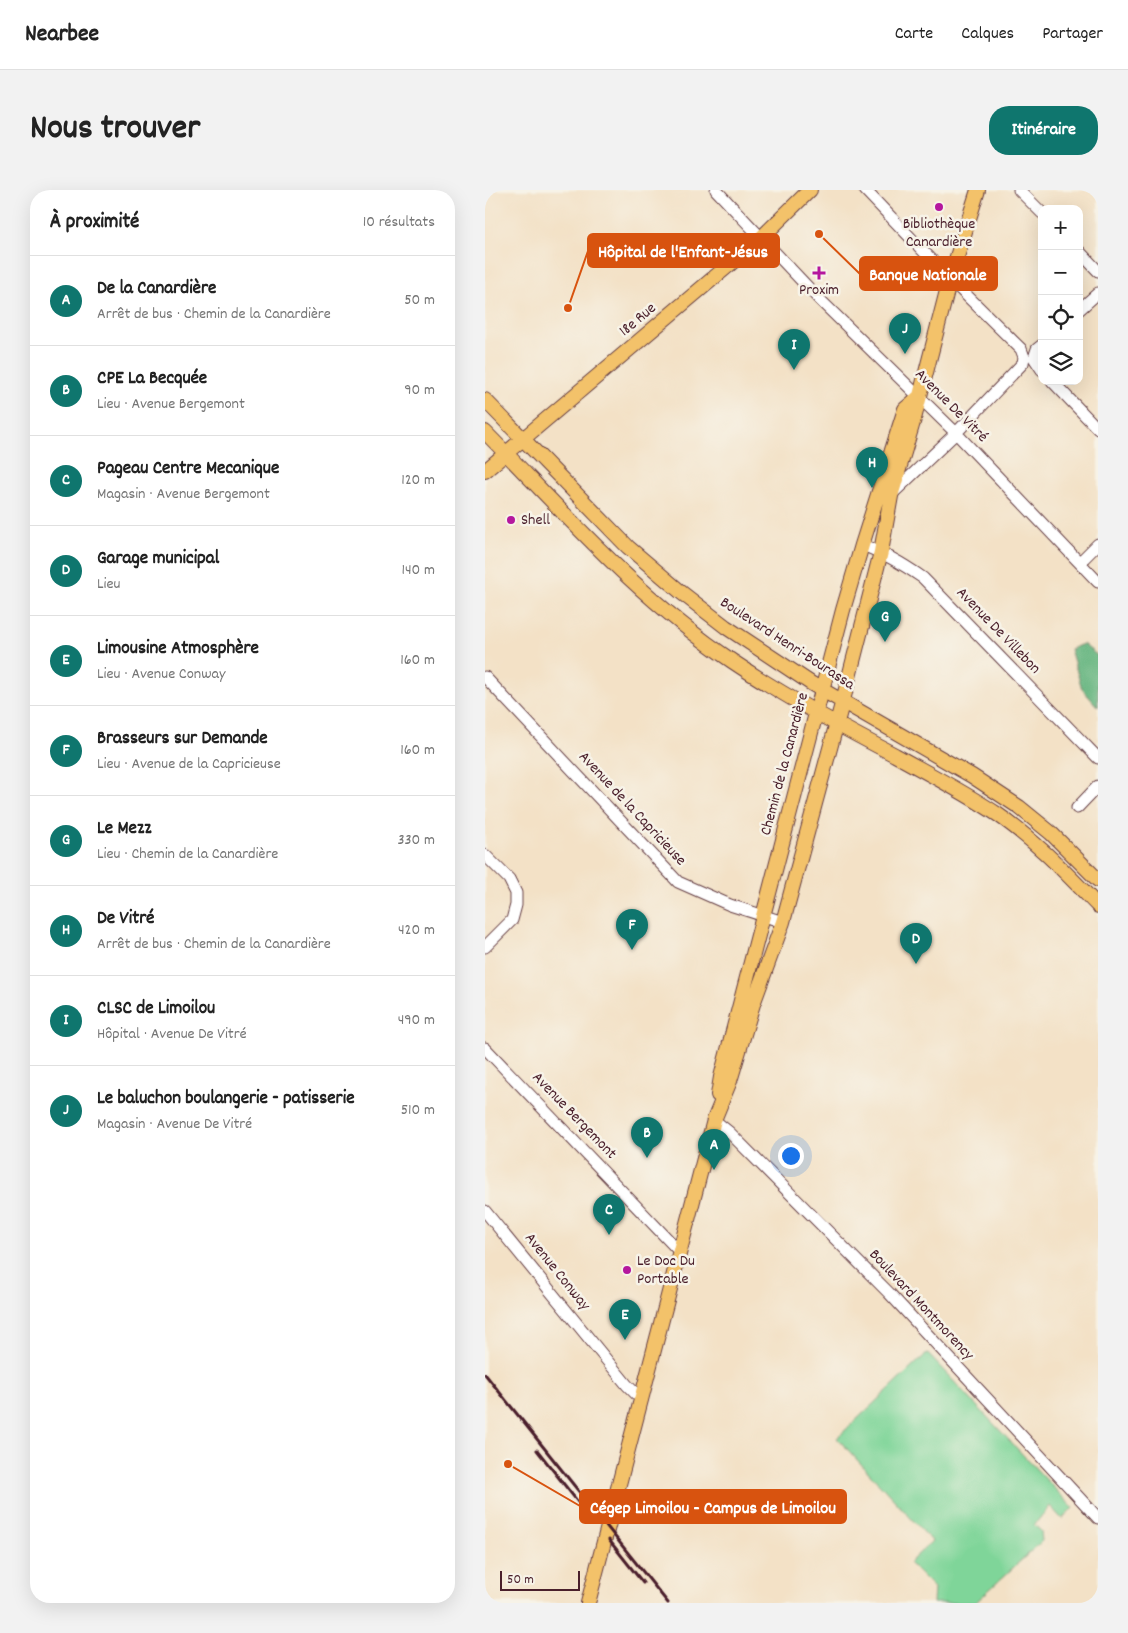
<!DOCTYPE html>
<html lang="fr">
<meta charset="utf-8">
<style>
:root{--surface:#fff;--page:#f2f2f2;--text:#222;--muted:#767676;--line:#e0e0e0;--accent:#0f766e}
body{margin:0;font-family:Dekko,sans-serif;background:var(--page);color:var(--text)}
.controls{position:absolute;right:15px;top:15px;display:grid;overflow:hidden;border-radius:10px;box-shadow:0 5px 20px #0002}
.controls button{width:45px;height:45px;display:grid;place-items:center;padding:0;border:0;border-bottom:1px solid var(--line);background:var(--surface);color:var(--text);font:25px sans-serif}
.scale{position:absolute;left:15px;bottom:12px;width:80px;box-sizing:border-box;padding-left:5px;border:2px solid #4a1f2b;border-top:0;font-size:14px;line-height:18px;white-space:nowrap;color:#4a1f2b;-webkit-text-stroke:4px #f7f3e8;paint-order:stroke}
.you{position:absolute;left:305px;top:965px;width:18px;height:18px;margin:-12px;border:4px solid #fff;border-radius:50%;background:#1a73e8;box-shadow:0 0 0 8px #1a73e833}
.badge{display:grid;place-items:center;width:32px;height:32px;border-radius:50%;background:var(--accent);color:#fff;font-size:16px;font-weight:700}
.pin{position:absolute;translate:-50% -41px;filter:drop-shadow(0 1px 2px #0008)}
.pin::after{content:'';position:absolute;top:26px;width:18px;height:15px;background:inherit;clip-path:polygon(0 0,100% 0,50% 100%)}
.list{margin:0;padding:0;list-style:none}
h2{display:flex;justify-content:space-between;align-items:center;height:65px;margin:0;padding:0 20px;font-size:21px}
h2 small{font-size:16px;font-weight:400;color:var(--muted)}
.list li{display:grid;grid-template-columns:32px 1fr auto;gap:15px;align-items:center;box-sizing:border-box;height:90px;padding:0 20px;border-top:1px solid var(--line)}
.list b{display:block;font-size:19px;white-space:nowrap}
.list p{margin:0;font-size:16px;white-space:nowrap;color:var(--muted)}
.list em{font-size:16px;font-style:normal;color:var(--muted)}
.icon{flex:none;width:28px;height:28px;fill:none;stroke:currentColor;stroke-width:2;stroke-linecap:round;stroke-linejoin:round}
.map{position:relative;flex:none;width:613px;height:1413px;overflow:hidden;border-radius:20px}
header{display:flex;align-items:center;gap:30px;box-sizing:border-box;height:70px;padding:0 25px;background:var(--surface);border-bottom:1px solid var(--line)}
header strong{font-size:24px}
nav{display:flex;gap:28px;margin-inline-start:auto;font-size:18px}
.intro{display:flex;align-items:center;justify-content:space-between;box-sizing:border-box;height:120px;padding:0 30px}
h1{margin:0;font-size:35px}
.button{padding:12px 22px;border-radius:20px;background:var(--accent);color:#fff;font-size:18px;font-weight:700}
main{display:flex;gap:30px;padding:0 30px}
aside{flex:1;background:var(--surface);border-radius:20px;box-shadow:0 5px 20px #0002}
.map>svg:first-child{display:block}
</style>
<header>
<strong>Nearbee</strong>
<nav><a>Carte</a><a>Calques</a><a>Partager</a></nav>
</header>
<div class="intro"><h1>Nous trouver</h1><a class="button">Itinéraire</a></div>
<main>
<aside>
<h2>À proximité<small>10 résultats</small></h2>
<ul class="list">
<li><span class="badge">A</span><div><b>De la Canardière</b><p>Arrêt de bus · Chemin de la Canardière</p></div><em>50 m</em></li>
<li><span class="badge">B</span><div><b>CPE La Becquée</b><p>Lieu · Avenue Bergemont</p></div><em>90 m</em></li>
<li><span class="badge">C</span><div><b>Pageau Centre Mecanique</b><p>Magasin · Avenue Bergemont</p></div><em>120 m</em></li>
<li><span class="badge">D</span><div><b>Garage municipal</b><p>Lieu</p></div><em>140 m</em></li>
<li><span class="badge">E</span><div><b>Limousine Atmosphère</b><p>Lieu · Avenue Conway</p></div><em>160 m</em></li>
<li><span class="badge">F</span><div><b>Brasseurs sur Demande</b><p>Lieu · Avenue de la Capricieuse</p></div><em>160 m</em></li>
<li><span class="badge">G</span><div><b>Le Mezz</b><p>Lieu · Chemin de la Canardière</p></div><em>330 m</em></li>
<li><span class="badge">H</span><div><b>De Vitré</b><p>Arrêt de bus · Chemin de la Canardière</p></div><em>420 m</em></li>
<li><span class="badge">I</span><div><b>CLSC de Limoilou</b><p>Hôpital · Avenue De Vitré</p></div><em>490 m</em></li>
<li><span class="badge">J</span><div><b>Le baluchon boulangerie - patisserie</b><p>Magasin · Avenue De Vitré</p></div><em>510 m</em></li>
</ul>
</aside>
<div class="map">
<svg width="613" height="1413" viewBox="0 0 613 1413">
<rect width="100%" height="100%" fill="#f7f3e8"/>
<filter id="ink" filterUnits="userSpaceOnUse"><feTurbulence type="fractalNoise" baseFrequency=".02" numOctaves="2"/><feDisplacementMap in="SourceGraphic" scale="10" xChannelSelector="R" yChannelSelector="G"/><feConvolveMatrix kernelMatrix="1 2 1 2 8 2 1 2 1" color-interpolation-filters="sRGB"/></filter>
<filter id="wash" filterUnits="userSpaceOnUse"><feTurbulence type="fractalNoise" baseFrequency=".0096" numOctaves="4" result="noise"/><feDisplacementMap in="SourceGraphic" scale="20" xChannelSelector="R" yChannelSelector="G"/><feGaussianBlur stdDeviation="1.12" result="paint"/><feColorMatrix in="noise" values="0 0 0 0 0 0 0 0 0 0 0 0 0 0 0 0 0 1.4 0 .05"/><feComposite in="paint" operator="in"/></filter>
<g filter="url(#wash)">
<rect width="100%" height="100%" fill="#f3e1c6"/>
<path fill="#7fd599" stroke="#647a62" d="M 443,1164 L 588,1318 L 577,1329 L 565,1316 L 549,1335 L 556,1341 L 557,1351 L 490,1413 L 448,1413 L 449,1398 L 424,1373 L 447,1351 L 352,1248 L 439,1166 Z"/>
<path fill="#67b681" stroke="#586a56" d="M 598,454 L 613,466 L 613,517 L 597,499 L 585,459 Z"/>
</g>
<g filter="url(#ink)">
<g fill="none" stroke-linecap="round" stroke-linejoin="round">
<defs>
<path id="minor" d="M 231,0 L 334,109 L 471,243 L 613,392
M 380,0 L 465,89 L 536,159 L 539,167 L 538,173 L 471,243 L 407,304
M 534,0 L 557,23
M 594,61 L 613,81
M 594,120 L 613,103
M 557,155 L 552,159 L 549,168 L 557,180
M 567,191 L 613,239
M 377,355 C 400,363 418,374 438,388 L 613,568
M 595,372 L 613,354
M 0,487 L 193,692 L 245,715 L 298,732
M 592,618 L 613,596
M 0,665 L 24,689 L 31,703 L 31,715 L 27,730 L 0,757
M 0,858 L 194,1061
M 229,930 L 244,942 L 404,1103 L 613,1328
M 0,1021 L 142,1195 L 157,1210"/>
<path id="major" d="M 0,210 L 143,357 L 197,403 L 241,437 L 327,494 L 487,586 L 534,617 L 566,643 L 613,690
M 0,242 C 80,323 152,407 247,471 C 299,506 354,536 410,565 C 444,584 479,602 512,624 C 550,650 581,683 613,716
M 0,281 L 276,48 L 325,0
M 233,905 L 236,887 L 358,420 L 377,355 L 420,219 L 434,207
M 103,1413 L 229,930 L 245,891 L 268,814 L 298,732 L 361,499 L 396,362 L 406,306 L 429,229 L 465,89 L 493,0"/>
</defs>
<use href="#minor" stroke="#633c42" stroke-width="13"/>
<use href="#major" stroke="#633c42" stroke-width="16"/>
<use href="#minor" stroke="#fff" stroke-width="11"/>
<use href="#major" stroke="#f3c26a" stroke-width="14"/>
<path stroke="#4a1f2b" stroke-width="3" d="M 0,1184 L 183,1413
M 52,1260 L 100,1321
M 124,1350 L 158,1393"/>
</g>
</g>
<g fill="#b5179e" stroke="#f7f3e8" stroke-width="2">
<circle cx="454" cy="17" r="5"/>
<path d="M331.5 75.5h5v5h5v5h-5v5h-5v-5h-5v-5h5z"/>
<circle cx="26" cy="330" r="5"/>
<circle cx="142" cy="1080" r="5"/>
</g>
<g text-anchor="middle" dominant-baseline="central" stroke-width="5" stroke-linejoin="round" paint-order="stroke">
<g font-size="16" fill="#4a1f2b" stroke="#f7f3e8">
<text x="454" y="34">Bibliothèque<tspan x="454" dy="18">Canardière</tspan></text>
<text x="334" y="100">Proxim</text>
<text x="36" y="330" text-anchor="start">Shell</text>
<text x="152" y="1071" text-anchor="start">Le Doc Du<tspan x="152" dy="18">Portable</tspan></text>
</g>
<g font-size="16" fill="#4a1f2b" stroke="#f7f3e8">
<text transform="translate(153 130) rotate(-40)">18e Rue</text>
<text transform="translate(466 216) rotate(45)">Avenue De Vitré</text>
<text transform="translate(513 441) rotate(46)">Avenue De Villebon</text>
<text transform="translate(302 454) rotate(33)">Boulevard Henri-Bourassa</text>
<text transform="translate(300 574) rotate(-75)">Chemin de la Canardière</text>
<text transform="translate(147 619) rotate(47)">Avenue de la Capricieuse</text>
<text transform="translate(89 926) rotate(46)">Avenue Bergemont</text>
<text transform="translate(72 1082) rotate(51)">Avenue Conway</text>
<text transform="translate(436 1115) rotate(47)">Boulevard Montmorency</text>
</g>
</g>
<path fill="none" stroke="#d8530f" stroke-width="2" d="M83 118L103 61M334 44L375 84M23 1274L95 1316"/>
<g fill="#d8530f" stroke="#f7f3e8" stroke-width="2">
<circle cx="83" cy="118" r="5"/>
<circle cx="334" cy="44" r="5"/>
<circle cx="23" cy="1274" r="5"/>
</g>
<g fill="#d8530f" stroke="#d8530f" stroke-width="2">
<rect x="103" y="44" width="191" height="33" rx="5"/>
<rect x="375" y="67" width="137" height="33" rx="5"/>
<rect x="95" y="1300" width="266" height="33" rx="5"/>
</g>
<g font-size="18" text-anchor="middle" font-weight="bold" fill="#fff">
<text x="198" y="67">Hôpital de l'Enfant-Jésus</text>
<text x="443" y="90">Banque Nationale</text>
<text x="228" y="1323">Cégep Limoilou - Campus de Limoilou</text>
</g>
</svg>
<div class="controls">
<button>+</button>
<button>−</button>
<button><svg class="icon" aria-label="locate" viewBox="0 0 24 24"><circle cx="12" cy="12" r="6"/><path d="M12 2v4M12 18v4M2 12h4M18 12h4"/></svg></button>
<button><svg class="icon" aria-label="layers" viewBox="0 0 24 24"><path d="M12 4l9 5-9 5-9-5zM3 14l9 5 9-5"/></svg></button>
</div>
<div class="scale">50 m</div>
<div class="you"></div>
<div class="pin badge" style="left:229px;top:980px">A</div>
<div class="pin badge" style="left:162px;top:968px">B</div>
<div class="pin badge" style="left:124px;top:1045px">C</div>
<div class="pin badge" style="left:431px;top:774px">D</div>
<div class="pin badge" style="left:140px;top:1150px">E</div>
<div class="pin badge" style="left:147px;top:760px">F</div>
<div class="pin badge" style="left:400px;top:452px">G</div>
<div class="pin badge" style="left:387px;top:298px">H</div>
<div class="pin badge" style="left:309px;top:180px">I</div>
<div class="pin badge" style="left:420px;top:164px">J</div>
</div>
</main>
